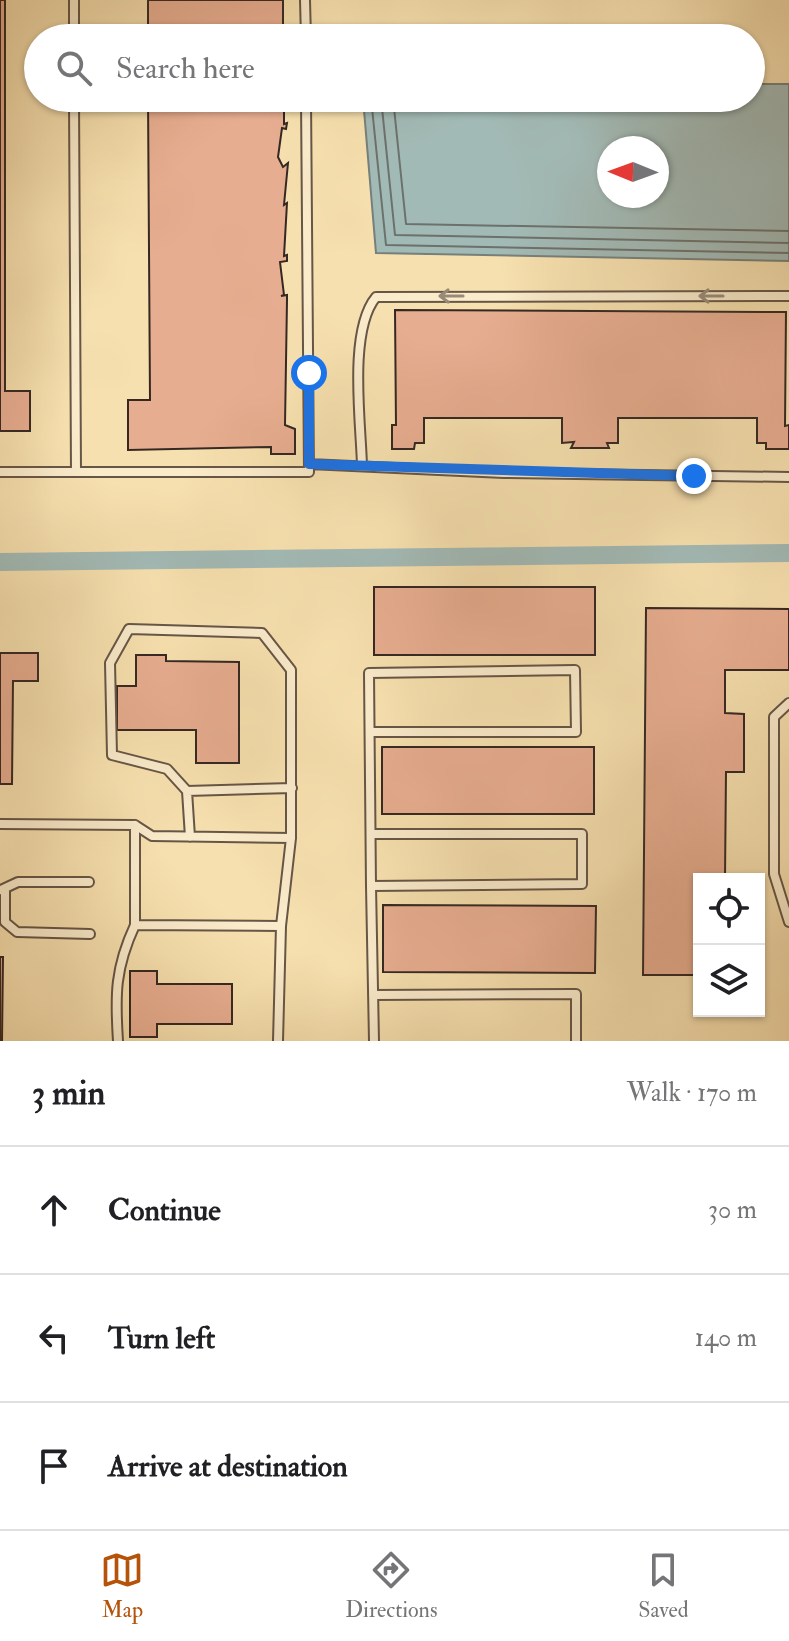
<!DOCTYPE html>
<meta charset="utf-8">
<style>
:root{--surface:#fff;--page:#f2f2f2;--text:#202124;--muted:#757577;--line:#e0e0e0;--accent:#b45309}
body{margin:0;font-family:"IM FELL Double Pica",serif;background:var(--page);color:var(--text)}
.controls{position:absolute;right:24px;bottom:24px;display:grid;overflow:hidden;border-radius:0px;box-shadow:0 2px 6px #0004}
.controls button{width:72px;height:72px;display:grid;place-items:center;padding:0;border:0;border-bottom:2px solid var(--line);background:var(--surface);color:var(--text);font:40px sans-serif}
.compass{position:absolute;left:597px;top:136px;width:72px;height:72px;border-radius:50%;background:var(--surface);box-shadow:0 2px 6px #0004;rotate:271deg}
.stop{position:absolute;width:24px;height:24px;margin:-18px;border:6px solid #1a73e8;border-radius:50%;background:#fff}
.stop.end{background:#1a73e8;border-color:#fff;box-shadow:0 2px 8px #0008}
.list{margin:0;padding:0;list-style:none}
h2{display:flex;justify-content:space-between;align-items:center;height:104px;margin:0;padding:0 32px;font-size:34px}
h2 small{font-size:26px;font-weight:400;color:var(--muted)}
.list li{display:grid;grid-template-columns:52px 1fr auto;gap:24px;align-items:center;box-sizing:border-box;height:128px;padding:0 32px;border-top:2px solid var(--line)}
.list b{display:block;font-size:30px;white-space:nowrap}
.list em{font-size:26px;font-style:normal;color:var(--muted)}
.icon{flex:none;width:44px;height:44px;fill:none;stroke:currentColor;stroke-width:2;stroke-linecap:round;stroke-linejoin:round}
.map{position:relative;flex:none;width:789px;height:1041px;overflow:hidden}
.search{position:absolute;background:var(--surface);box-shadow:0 2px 6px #0004;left:24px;right:24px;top:24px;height:88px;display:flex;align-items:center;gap:20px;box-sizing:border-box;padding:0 28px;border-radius:44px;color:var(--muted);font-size:30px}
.sheet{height:488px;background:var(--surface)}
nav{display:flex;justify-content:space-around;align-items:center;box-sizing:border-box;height:112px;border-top:2px solid var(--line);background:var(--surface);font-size:22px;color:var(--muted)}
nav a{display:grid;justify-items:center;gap:4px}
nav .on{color:var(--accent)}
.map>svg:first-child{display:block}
</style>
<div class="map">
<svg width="789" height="1041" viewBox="0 0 789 1041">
<rect width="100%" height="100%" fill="#f7e0af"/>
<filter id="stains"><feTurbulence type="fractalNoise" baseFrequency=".0025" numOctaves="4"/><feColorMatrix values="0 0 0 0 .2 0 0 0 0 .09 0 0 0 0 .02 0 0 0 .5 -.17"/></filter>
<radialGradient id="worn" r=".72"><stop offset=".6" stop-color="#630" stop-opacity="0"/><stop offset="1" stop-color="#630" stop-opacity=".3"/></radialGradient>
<path fill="#a2bab6" stroke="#76807b" stroke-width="2" fill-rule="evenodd" d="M 751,84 L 789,84 L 789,261 L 376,253 L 363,98 L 751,98 ZM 609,148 L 657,148 L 657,196 L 609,196 Z"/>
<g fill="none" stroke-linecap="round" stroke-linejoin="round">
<path stroke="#6c716c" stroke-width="2" d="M 371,98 L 386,245 L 789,253
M 381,98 L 395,235 L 789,243
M 393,98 L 406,224 L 789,231"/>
<path stroke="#a2bab6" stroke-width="18" d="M 0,562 L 789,553"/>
</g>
<path fill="#e7ad90" stroke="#352823" stroke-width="2" d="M 0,0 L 5,0 L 5,391 L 30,391 L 30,431 L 0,431 Z
M 148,0 L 283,0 L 283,31 L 287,30 L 287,36 L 148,38 Z
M 148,98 L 284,98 L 284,124 L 287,123 L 286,129 L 282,128 L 278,157 L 283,167 L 288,163 L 284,205 L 287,203 L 284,256 L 287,255 L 287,261 L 280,262 L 284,295 L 281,296 L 287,295 L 287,300 L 285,425 L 295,429 L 295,454 L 271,454 L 271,447 L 128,450 L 128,400 L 150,400 Z
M 395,310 L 786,312 L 785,426 L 789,425 L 789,449 L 766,449 L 766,443 L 757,443 L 757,418 L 618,418 L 618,443 L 607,443 L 609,448 L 571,448 L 574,442 L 562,443 L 562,418 L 424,418 L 424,443 L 415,443 L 414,449 L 392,449 L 392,425 L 396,425 Z
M 374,587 L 595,587 L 595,655 L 374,655 Z
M 646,608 L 789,609 L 789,670 L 725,670 L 725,713 L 744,714 L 744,772 L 726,772 L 725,879 L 699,879 L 699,975 L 643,975 Z
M 0,653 L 38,653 L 38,681 L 13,681 L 12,784 L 0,784 Z
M 136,655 L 166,655 L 166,661 L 239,662 L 239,763 L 196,763 L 196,730 L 117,730 L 117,686 L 136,686 Z
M 382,747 L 594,747 L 594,814 L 382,814 Z
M 383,905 L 596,906 L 595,973 L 383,972 Z
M 0,957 L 3,957 L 2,1041 L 0,1041 Z
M 130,971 L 157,971 L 157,984 L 232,984 L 232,1024 L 157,1024 L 157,1037 L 130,1037 Z"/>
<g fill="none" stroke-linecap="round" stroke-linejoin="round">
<defs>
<path id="service" d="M 74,0 L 74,38
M 305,0 L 306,38
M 74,98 L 76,472
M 309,464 L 504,473 L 789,477
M 362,466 C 361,423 348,331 376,297 L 789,296
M 0,472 L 309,472 L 306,98
M 789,703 L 774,717 L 774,874 L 789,922
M 371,732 L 576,732 L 575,670 L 369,673 L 371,886 L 582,884 L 582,834 L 371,834
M 187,791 L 292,788
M 0,824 L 135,825 L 135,925 L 281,926 L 291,838
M 135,825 L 152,836 L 291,838 L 291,670 L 262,633 L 129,629 L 110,663 L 112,755 L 167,769 L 187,791 L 190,837
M 371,886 L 374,1041
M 1,890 L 18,882 L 89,882
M 5,890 L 5,922 L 17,932 L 90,934
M 373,995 L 576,994 L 576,1041
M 118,1041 C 115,995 115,968 135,925
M 278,1041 L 281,926"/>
</defs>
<use href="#service" stroke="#665646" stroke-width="12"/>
<use href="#service" stroke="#faebcb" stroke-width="8"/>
</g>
<defs><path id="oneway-shaft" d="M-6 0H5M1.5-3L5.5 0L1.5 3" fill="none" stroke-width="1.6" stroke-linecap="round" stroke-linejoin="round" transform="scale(2)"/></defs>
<g stroke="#988a77">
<use href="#oneway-shaft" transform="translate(451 296) rotate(180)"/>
<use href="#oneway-shaft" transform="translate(711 296) rotate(180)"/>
</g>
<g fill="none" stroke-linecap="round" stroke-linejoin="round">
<path stroke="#1a73e8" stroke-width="10" d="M 309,373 L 309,464 L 694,476"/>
</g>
<rect width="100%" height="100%" filter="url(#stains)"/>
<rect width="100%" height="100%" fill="url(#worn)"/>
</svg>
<div class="controls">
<button><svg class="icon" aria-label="locate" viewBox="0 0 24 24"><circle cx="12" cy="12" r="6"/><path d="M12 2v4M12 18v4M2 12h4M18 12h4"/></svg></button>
<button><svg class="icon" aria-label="layers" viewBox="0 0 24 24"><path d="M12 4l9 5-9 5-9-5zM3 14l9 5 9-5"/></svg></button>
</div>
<svg class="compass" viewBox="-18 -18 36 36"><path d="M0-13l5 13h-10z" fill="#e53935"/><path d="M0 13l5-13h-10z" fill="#757577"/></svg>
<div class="stop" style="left:309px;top:373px"></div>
<div class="stop end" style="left:694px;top:476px"></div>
<div class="search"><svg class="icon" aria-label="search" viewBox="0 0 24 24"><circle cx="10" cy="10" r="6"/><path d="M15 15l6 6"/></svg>Search here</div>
</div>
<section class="sheet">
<h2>3 min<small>Walk · 170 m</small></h2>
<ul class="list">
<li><svg class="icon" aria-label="ahead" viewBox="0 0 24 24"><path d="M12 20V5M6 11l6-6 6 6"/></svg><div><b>Continue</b></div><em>30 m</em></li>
<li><svg class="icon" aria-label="left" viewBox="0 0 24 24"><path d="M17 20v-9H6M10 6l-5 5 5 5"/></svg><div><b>Turn left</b></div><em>140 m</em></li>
<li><svg class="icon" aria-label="arrive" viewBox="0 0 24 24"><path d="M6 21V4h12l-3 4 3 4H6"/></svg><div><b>Arrive at destination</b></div></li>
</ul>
</section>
<nav>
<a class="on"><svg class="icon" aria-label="map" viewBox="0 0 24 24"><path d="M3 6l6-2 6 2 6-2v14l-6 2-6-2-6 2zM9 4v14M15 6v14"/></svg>Map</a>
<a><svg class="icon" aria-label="directions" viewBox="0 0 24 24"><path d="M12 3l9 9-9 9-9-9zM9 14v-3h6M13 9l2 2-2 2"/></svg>Directions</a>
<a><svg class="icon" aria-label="saved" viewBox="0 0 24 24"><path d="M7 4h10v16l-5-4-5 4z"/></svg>Saved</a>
</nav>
